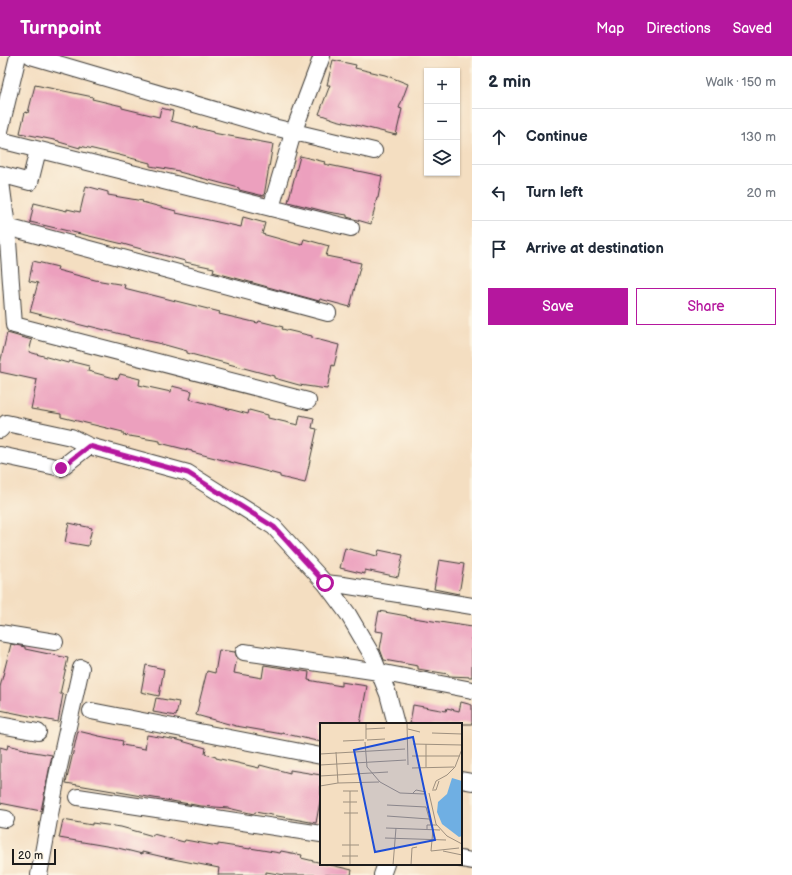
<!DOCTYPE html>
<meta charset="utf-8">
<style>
:root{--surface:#fff;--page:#f2f2f3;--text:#1f2937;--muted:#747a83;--line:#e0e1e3;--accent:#b5179e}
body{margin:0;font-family:"Balsamiq Sans",sans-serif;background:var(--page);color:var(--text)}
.controls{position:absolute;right:12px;top:12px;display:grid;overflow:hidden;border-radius:0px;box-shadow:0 1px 3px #0004}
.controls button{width:36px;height:36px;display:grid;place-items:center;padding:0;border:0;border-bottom:1px solid var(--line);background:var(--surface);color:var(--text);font:20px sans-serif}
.scale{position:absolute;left:12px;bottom:10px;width:44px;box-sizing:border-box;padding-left:4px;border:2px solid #1c1c1c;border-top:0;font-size:11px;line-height:14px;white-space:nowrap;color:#1c1c1c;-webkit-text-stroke:3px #fcf5e5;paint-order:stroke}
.stop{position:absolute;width:12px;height:12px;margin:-9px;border:3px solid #b5179e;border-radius:50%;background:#fff}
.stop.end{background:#b5179e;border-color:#fff;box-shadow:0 1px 4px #0008}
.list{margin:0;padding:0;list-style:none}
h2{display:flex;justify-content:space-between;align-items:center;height:52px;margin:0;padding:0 16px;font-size:17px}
h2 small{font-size:13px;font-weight:400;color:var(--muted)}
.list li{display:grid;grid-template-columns:26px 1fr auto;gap:12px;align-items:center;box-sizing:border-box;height:56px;padding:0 16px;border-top:1px solid var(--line)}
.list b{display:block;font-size:15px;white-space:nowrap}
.list em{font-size:13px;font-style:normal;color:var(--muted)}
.actions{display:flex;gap:8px;padding:12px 16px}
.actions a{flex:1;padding:9px 0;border:1px solid var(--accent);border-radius:0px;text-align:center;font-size:14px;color:var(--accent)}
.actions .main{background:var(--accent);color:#fff}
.icon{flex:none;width:22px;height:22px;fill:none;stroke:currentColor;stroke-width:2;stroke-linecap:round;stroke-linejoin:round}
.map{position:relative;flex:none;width:472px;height:819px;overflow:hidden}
header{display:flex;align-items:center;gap:24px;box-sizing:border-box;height:56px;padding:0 20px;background:var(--accent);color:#fff}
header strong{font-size:19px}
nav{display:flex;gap:22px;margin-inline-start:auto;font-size:14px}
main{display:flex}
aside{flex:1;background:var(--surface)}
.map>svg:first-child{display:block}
</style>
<header>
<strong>Turnpoint</strong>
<nav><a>Map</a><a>Directions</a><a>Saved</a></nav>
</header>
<main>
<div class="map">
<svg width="472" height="819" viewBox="0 0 472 819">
<rect width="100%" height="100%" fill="#fcf5e5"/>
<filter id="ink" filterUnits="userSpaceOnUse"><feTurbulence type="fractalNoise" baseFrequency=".025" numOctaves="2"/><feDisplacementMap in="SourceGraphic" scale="8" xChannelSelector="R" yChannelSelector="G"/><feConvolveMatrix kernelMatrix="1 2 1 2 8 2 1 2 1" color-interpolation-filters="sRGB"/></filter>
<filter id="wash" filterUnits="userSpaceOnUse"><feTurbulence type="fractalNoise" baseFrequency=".012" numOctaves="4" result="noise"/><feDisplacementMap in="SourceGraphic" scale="16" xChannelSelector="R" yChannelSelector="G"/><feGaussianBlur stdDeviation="0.9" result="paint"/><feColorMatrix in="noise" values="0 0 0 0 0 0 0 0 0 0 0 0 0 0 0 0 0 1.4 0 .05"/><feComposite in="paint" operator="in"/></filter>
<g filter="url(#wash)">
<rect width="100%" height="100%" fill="#f4dec1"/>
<g id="blocks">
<path fill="#eca0be" d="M 333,4 L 356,9 L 355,12 L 385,19 L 408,28 L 399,52 L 402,53 L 396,79 L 336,64 L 319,58 L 330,29 L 327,29 Z
M 35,29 L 93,41 L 92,43 L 122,50 L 122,52 L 159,61 L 161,52 L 173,55 L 171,65 L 213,76 L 213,77 L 273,88 L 264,140 L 239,134 L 239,132 L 179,116 L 179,115 L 150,110 L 150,107 L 119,99 L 80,90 L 80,92 L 59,86 L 59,85 L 20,77 L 25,56 L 28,57 Z
M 300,100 L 325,106 L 324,108 L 382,120 L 378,142 L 377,142 L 371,168 L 347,161 L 347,159 L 328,156 L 288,146 Z
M 86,130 L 108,136 L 108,139 L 143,145 L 142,146 L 176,155 L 176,157 L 241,171 L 243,161 L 265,167 L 262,178 L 302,189 L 304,183 L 329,190 L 326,200 L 361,207 L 350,251 L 320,243 L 319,245 L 213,216 L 214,212 L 185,206 L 185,205 L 123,188 L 30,166 L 34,147 L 67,155 L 67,153 L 80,156 Z
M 33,205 L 58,211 L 57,214 L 95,224 L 125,229 L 124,232 L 220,256 L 219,258 L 258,267 L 259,265 L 283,271 L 282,273 L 312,280 L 312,282 L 339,289 L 334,310 L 332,309 L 327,333 L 299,329 L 274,322 L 274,320 L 187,297 L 187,295 L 158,287 L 129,281 L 129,280 L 89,270 L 89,271 L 30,256 L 38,227 L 29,225 Z
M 7,277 L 32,284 L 29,296 L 68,307 L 69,305 L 89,310 L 88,315 L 118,323 L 120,318 L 140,323 L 139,329 L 171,336 L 172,330 L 192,335 L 190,343 L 248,358 L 249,354 L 268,359 L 268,362 L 298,369 L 300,359 L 314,362 L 312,372 L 317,373 L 305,427 L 280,421 L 280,419 L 192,396 L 192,395 L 160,387 L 160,385 L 123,379 L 123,376 L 61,361 L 61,358 L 31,353 L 37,324 L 0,316 L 0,308 Z
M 69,467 L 92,472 L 88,490 L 65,486 Z
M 345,492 L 377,500 L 379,494 L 403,499 L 398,521 L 365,514 L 365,518 L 340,512 Z
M 439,504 L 464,508 L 459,538 L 434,533 Z
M 379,555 L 407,560 L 407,561 L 472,571 L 472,621 L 449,620 L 448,618 L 418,613 L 418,610 L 384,604 L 380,593 L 383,576 L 375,575 Z
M 11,588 L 25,591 L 25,593 L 68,602 L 60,638 L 63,638 L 58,666 L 0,654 L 0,631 Z
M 219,594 L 235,596 L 237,602 L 234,617 L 262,622 L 264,609 L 309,616 L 308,624 L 341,630 L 341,626 L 367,630 L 360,668 L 321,668 L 321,686 L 282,677 L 282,678 L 236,670 L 196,659 L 207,615 L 215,617 Z
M 146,609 L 164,613 L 159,640 L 141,636 Z
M 156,642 L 179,646 L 176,660 L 153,656 Z
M 461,646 L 472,649 L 472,668 L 410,668 L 413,649 L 446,655 L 447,652 L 459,655 Z
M 78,675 L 99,680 L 123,685 L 122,689 L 145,693 L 147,679 L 178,684 L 206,692 L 205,698 L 216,701 L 216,702 L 259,712 L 260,709 L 290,717 L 290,714 L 321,719 L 321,740 L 316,767 L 255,756 L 254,758 L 228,752 L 201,750 L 66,727 Z
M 8,689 L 28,694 L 28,695 L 52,699 L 41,755 L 0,747 L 0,691 L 7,693 Z
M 63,764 L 92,769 L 92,767 L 121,771 L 153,780 L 153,778 L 184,786 L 185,784 L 218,790 L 218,788 L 250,793 L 250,792 L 280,797 L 281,795 L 302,799 L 301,802 L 352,814 L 351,819 L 285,819 L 266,816 L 266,819 L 218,819 L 219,812 L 168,802 L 142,796 L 142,798 L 118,792 L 59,782 Z"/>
</g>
</g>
<g filter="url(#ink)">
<use href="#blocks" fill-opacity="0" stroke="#3c3935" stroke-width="1"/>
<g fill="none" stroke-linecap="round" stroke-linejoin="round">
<defs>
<path id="minor" d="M 31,0 L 273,71 L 374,95
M 0,75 L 18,0
M 0,84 L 351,172
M 0,118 L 7,171 L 14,269 L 308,345
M 0,118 L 30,126 L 38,94
M 271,152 L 293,77 L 322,0
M 7,171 L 328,257
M 0,374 L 6,367 L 71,381 L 89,390 L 188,417 L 274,471 L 325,527 L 348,558 L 372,599 L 379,616 L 388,638 L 396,668
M 0,399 L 61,412 L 89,390
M 325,527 L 343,529 L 472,550
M 0,577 L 55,586
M 244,596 L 379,616 L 472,634
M 91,655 L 321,700
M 0,669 L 38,676
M 461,724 L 472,726
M 78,741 L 321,778
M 0,762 L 6,763
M 461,803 L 472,805
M 39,819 L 57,720 L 81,612
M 382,819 L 386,808"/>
</defs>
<use href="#minor" stroke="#3c3935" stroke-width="18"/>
<use href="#minor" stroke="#fff" stroke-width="16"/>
</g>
</g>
<g fill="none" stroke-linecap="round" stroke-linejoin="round" filter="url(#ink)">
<path stroke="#b5179e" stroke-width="5" d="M 61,412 L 89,390 L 188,417 L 274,471 L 325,527"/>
</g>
<g transform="translate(320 667)">
<rect width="142" height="142" fill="#f4dec1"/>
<path d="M 132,55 L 142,58 L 142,113 L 139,114 L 122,101 L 117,89 L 118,79 L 127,71 Z" fill="#6fafe3"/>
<path fill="none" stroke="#9e907f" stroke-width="1" d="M 87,0 L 88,42M 46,6 L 65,5M 88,6 L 100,9M 112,10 L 142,11M 46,16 L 46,0M 47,17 L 65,16M 23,18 L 44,17M 45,19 L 47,44 L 60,59 L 80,70 L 104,71 L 105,69M 93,21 L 142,22M 106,21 L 106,44M 16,29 L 18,60M 0,31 L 85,26M 92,33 L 140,33M 0,42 L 86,37M 92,45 L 134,44M 0,53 L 68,49M 0,63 L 18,60 L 59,59M 113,66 L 116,58 L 127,52 L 135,44 L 142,26M 112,67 L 116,67 L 119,58M 23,68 L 38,68M 30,68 L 30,142M 93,70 L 96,67 L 106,69M 109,70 L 116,101 L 127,113 L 142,121M 23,79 L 37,79M 67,82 L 106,84 L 111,102M 24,90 L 38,90M 67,93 L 109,96M 66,105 L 120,107M 107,106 L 107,102 L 117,102M 113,106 L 111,128 L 139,125M 65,115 L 126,117M 22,122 L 39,122M 123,128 L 142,132M 22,133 L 38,133M 73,142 L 76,105M 91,142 L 92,125 L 97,124"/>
<path fill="#1d4ed8" fill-opacity="0.15" stroke="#1d4ed8" stroke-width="2" d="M 93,14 L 115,117 L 55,129 L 34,27 Z"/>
<rect width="142" height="142" fill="none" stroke="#1c1c1c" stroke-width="2"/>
</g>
</svg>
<div class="controls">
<button>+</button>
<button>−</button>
<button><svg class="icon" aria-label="layers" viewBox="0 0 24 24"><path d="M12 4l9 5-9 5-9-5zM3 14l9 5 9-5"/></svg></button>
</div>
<div class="scale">20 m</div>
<div class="stop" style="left:325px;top:527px"></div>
<div class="stop end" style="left:61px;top:412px"></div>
</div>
<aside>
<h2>2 min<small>Walk · 150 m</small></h2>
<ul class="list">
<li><svg class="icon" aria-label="ahead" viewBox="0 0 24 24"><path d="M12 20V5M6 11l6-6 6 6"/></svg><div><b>Continue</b></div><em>130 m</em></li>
<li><svg class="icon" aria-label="left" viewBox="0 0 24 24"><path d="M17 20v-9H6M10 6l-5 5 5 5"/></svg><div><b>Turn left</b></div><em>20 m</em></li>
<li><svg class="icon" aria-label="arrive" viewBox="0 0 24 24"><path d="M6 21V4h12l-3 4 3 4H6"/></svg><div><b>Arrive at destination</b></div></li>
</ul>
<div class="actions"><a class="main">Save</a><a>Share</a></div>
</aside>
</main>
